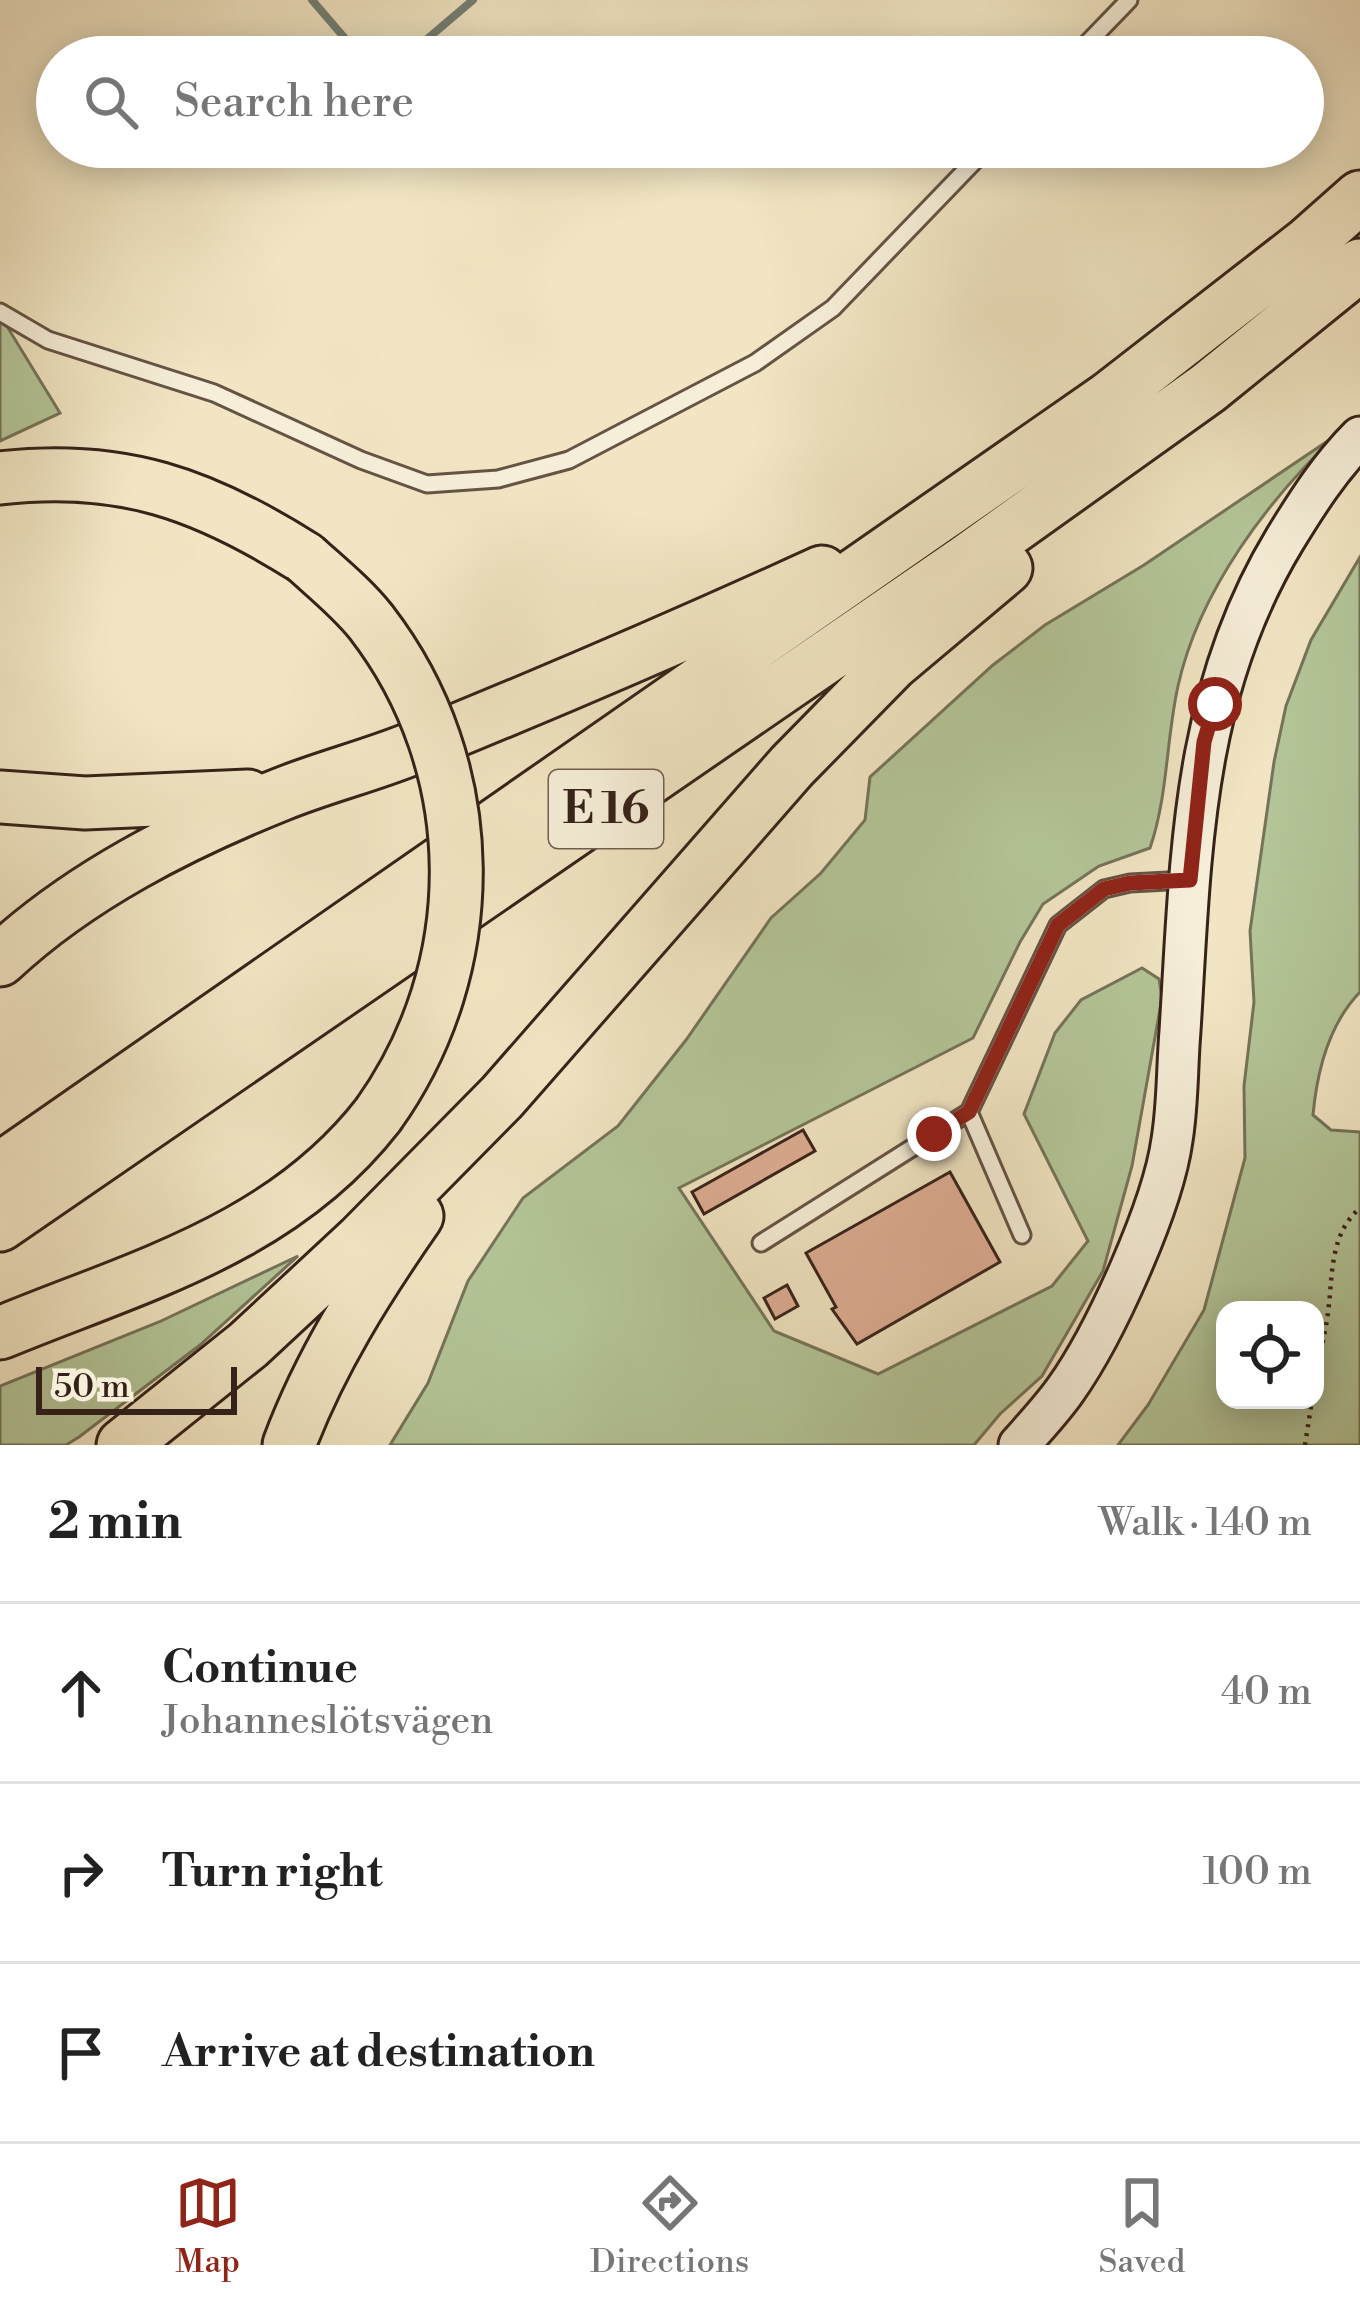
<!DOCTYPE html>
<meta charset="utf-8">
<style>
:root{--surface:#fff;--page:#f2f2f2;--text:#222;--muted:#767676;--line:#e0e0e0;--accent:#8f2418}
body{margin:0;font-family:"Libre Bodoni",serif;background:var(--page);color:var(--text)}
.controls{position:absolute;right:36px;bottom:36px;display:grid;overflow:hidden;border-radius:24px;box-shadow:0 6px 30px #0003}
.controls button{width:108px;height:108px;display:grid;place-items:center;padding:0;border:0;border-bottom:3px solid var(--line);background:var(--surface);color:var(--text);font:60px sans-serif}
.scale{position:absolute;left:36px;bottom:30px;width:201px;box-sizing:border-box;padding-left:12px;border:6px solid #362219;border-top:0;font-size:33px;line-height:42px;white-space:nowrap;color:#362219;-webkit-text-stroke:9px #f6eed8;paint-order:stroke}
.stop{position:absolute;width:36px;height:36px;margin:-27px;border:9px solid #8f2418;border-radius:50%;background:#fff}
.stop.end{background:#8f2418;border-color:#fff;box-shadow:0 3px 12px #0008}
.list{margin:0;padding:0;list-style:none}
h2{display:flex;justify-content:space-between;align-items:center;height:156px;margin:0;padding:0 48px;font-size:51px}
h2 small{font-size:39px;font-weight:400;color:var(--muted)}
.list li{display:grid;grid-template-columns:78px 1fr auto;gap:36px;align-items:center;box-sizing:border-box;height:180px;padding:0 48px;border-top:3px solid var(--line)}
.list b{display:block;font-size:45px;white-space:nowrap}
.list p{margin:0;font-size:39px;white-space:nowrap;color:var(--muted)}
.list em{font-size:39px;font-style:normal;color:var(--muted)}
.icon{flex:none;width:66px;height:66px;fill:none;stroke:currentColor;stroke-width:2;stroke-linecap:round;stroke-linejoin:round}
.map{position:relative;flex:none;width:1360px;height:1445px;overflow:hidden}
.search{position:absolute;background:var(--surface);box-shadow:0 6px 30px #0003;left:36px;right:36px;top:36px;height:132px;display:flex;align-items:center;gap:30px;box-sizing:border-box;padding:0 42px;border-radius:66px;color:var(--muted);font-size:45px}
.sheet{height:696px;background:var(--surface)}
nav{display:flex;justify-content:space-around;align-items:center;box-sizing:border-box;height:168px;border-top:3px solid var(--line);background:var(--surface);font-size:33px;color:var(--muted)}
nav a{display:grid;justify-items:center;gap:6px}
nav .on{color:var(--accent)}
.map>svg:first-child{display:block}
</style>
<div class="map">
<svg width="1360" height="1445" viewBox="0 0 1360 1445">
<rect width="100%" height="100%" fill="#f1e5c3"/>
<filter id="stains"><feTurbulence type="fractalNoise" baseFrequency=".00167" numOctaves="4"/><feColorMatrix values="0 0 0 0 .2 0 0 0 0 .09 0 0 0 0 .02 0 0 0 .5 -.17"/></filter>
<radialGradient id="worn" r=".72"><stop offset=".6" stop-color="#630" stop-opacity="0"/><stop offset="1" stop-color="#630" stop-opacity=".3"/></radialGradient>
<path fill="#b4c699" stroke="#757459" stroke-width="3" fill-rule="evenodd" d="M 0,315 L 60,413 L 0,441 Z
M 1338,434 C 1268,499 1199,591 1178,686 C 1166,740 1168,796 1150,848 L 1099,866 L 1043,904 L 1020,942 L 973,1038 L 679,1188 L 774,1331 L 878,1374 L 1052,1286 L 1088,1241 L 1024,1114 L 1055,1033 L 1081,1000 L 1142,968 L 1159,979 L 1162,998 L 1132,1166 L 1103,1271 L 1042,1376 L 1000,1414 L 974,1445 L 390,1445 L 428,1383 L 468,1281 L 523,1198 L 618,1126 L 686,1040 L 771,918 L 821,873 L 865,820 L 870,777 L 993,665 L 1045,625 L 1144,565 Z
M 1360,557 L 1360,992 C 1329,1024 1317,1071 1313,1115 L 1331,1130 L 1360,1132 L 1360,1445 L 1118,1445 L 1148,1405 L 1204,1310 L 1245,1158 L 1244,1086 L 1254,1002 L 1250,931 L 1274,762 L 1286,706 L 1311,640 ZM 1315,1310 L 1315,1400 L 1225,1400 L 1225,1310 Z
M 298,1256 L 200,1345 L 79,1437 L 66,1445 L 0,1445 L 0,1386 L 159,1322 Z"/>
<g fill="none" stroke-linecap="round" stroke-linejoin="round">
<path stroke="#738075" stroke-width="8" d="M 312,0 L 361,57
M 406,57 L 473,0"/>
</g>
<path fill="#dead93" stroke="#362219" stroke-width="3" d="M 803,1130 L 815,1151 L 704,1214 L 692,1192 Z
M 950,1172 L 1000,1262 L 857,1344 L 832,1309 L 836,1307 L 806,1253 Z
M 787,1285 L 798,1306 L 775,1319 L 764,1298 Z"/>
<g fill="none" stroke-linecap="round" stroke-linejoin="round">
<defs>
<path id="service" d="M 1074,57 L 1129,0
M 0,312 L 48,340 L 214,393 L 361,460 L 427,484 L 498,479 L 569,460 L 755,363 L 833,308 L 988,147
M 1022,1235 L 969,1112 L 1058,925 L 1104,889 L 1130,883 L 1187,880
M 761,1243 L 969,1112"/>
<path id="secondary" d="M 1019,1445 C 1035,1427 1052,1409 1066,1389 C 1105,1334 1163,1206 1172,1140 C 1178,1104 1177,1067 1180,1031 C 1191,856 1191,694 1285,539 C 1307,503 1330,467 1360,437"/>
<path id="motorway" d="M 0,478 C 121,464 204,494 305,558
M 0,797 L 85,803 L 248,796
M 0,960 C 79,886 182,834 282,794 C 324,777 369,766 411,749 C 549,693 686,634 822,572
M 0,1169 L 1109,398 L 1307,244 L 1360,197
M 0,1225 L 966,561 L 1208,388 L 1360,265
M 0,1333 C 138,1276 282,1239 378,1115
M 123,1445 L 248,1345 L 361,1240 L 502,1097 L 792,766 L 892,664 L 1006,568
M 289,1445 C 320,1362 367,1288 417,1216"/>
</defs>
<use href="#service" stroke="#655344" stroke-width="21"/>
<use href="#secondary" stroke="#362219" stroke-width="45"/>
<use href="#motorway" stroke="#362219" stroke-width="57"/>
<path stroke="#362219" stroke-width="4.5" stroke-dasharray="3 6" stroke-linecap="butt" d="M 1315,1378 C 1319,1356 1325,1335 1328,1313 C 1333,1275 1329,1235 1360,1208
M 1305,1445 L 1312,1400"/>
<use href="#service" stroke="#f6eed8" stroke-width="15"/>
<use href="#secondary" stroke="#f6eed8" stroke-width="39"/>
<use href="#motorway" stroke="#f1e5c3" stroke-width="51"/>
<defs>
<path id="motorway-bridge" d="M 305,558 C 327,578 352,598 371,622 C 483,767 484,967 378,1115"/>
</defs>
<use href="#motorway-bridge" stroke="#362219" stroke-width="57" stroke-linecap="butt"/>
<use href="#motorway-bridge" stroke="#f1e5c3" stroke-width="51"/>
</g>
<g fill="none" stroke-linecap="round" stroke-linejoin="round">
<path stroke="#8f2418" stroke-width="15" d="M 934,1134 L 969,1112 L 1058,925 L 1104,889 L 1130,883 L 1190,880 L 1204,742 L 1215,704"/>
</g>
<g text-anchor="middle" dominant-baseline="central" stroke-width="9" stroke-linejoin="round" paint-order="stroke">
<rect fill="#f6eed8" stroke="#705f52" stroke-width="3" x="549" y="770" width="114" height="78" rx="9"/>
<g font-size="45" font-weight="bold" fill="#362219">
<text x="606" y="809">E 16</text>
</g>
</g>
<rect width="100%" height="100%" filter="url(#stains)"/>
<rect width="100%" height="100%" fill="url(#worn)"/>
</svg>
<div class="controls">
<button><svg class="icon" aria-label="locate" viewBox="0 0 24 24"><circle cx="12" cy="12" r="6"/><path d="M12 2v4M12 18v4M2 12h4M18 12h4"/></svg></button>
</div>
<div class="scale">50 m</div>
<div class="stop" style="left:1215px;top:704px"></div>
<div class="stop end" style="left:934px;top:1134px"></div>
<div class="search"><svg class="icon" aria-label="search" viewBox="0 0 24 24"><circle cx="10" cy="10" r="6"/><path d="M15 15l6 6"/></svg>Search here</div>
</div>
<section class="sheet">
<h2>2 min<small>Walk · 140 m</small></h2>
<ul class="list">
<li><svg class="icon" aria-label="ahead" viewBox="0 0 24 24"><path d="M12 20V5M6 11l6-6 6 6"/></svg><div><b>Continue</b><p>Johanneslötsvägen</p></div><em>40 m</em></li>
<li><svg class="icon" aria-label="right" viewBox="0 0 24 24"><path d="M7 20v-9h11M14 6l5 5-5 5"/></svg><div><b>Turn right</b></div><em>100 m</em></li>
<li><svg class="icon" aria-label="arrive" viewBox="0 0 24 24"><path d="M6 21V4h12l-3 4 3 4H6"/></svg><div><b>Arrive at destination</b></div></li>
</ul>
</section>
<nav>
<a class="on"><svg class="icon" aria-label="map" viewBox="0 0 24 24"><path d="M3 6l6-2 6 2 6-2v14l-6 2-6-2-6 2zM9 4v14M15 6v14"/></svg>Map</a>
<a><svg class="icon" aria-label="directions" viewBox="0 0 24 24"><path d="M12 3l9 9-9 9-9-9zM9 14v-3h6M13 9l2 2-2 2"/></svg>Directions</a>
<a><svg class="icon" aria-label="saved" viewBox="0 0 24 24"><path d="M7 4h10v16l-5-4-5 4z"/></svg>Saved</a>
</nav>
